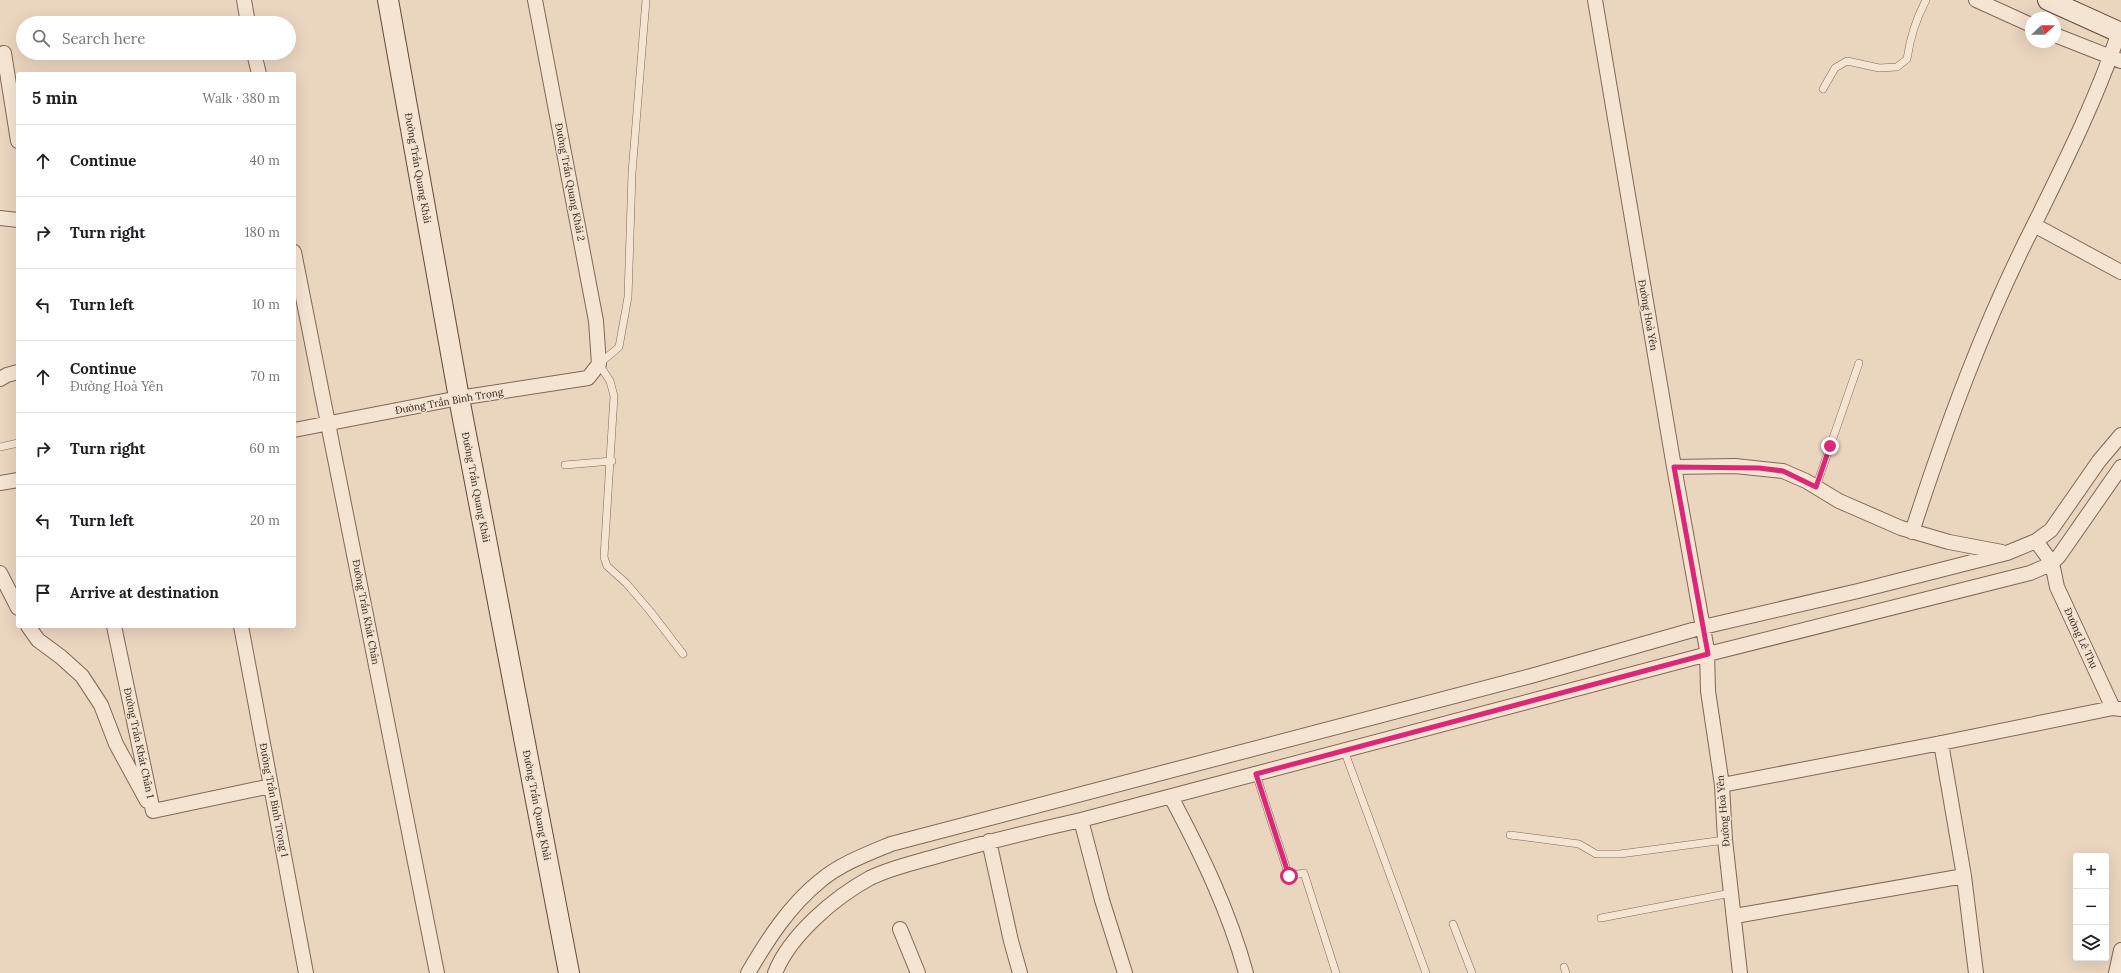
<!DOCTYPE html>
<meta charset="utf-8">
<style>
:root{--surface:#fff;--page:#f2f2f2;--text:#202124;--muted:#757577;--line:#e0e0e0}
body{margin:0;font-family:Lora,serif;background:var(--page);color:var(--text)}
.controls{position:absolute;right:12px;bottom:12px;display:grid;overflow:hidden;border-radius:4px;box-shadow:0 4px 16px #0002}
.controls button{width:36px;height:36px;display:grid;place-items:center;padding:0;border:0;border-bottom:1px solid var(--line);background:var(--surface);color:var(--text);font:20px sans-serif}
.compass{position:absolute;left:2025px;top:12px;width:36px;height:36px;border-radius:50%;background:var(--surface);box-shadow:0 4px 16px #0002;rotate:68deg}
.stop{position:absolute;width:12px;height:12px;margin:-9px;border:3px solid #db2777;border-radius:50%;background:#fff}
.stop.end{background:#db2777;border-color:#fff;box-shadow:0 1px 4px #0008}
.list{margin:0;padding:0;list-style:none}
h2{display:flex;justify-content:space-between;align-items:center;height:52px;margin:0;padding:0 16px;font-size:17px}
h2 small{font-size:13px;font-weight:400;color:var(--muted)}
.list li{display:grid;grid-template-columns:26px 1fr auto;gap:12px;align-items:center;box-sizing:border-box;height:72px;padding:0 16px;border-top:1px solid var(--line)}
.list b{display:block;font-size:15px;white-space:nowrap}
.list p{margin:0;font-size:13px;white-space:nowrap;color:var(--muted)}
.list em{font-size:13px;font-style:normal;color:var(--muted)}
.icon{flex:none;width:22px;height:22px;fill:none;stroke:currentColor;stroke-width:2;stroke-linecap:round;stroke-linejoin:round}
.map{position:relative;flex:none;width:2121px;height:973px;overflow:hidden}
.search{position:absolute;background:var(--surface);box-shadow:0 4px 16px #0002;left:16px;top:16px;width:280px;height:44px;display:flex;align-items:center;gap:10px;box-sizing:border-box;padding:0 14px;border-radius:22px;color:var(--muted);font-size:15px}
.panel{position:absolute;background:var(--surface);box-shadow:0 4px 16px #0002;left:16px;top:72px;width:280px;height:556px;border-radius:4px}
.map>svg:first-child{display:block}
</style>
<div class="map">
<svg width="2121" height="973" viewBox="0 0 2121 973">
<rect width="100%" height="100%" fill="#ead5bf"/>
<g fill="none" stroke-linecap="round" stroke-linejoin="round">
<defs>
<path id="lane" d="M 646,0 L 632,173 L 628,297 L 619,347 L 599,364 L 610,381 L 614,396 L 604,557 L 607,566 L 626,583 L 650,611 L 683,654
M 1823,89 L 1835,68 L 1847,61 L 1879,68 L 1897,67 L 1907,59 C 1910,38 1916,19 1926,0
M 0,447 L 18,443
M 565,465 L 612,461
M 1816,487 L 1859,363
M 1344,750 L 1426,973
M 1256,774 L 1289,876 L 1304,873 L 1336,973
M 1510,835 L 1579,844 L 1596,854 L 1620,854 L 1725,840
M 1601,918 L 1731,893
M 1453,924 L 1472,973
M 1564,967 L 1566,973"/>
<path id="street" d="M 244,0 L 248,23
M 1595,0 L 1674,467 L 1707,650 L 1708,691 L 1722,785 L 1725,840 L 1740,973
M 1976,0 L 2031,25
M 2055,35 L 2121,61
M 4,53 L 18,141
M 254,53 L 259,74
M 0,218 L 18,220
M 2034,225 C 2065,162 2097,98 2119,32
M 294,252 L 437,973
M 0,379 L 7,375 L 18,372
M 294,430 L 459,398 L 588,378 L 599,364 L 596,321 L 535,0
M 1674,467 L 1735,466 L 1783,471 L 1806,481 L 1839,501 L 1901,528 L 1949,542 L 2002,552
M 0,483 L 18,480
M 1912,532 C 1946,427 1984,323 2034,225 L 2121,272
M 2036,541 L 2052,563 L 2057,587 L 2113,708 L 2121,709
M 0,573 L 18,608
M 28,626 L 38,640 L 61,657 L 82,676 L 101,705 L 116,744 L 147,801
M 114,626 L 153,811 L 271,786
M 241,626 L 306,973
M 1941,743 L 1964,876 L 1976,973
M 1722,785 L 1941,743 L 2113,708
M 1171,797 C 1201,853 1229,911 1246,973
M 1081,820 L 1102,900 L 1125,973
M 989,841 L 1011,941 L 1020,973
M 1735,916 L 1964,876
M 900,929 L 918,973
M 748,973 C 768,939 789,906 820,881 C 840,864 867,854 891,844 L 1531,676 L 1703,627 L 1858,591 L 2007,553 L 2036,541 L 2051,530 L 2099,461 L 2121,435
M 775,973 C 790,935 835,897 870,878 C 890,868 913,863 934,857 C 983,843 1032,831 1081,820 L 1708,654 L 2030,573 L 2051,564 L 2059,556 L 2121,467
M 2116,973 L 2121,950"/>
<path id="secondary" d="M 388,0 L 459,398 L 569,973
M 2048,0 L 2121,33"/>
</defs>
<use href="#lane" stroke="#816759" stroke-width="8"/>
<use href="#street" stroke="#816759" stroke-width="16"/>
<use href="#secondary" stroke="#63483c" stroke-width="22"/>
<use href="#lane" stroke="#f6e4d2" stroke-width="7"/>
<use href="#street" stroke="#f6e4d2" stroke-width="14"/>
<use href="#secondary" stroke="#f6e4d2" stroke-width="20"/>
</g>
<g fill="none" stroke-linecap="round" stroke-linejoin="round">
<path stroke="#db2777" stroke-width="5" d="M 1289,876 L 1256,774 L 1708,654 L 1674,467 L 1759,468 L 1783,471 L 1816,487 L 1830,446"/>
</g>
<g text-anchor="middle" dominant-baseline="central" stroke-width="3" stroke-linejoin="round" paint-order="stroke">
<g font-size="10" fill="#32231c" stroke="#f2e1ce">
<text transform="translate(418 168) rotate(80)">Đường Trần Quang Khải</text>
<text transform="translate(570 182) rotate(79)">Đường Trần Quang Khải 2</text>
<text transform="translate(1648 315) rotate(80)">Đường Hoà Yên</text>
<text transform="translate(449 401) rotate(-10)">Đường Trần Bình Trọng</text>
<text transform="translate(476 487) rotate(79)">Đường Trần Quang Khải</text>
<text transform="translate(366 612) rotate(79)">Đường Trần Khát Chân</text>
<text transform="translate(2081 638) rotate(65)">Đường Lê Thụ</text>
<text transform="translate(139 743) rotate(78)">Đường Trần Khát Chân 1</text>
<text transform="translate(274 800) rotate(79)">Đường Trần Bình Trọng 1</text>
<text transform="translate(537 805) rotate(79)">Đường Trần Quang Khải</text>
<text transform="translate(1723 811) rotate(-95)">Đường Hoà Yên</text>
</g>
</g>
</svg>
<div class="controls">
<button>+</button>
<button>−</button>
<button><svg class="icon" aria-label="layers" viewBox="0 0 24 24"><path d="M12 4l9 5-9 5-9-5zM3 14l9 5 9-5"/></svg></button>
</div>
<svg class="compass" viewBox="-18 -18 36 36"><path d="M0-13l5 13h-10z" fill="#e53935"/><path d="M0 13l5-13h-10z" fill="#757577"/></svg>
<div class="stop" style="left:1289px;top:876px"></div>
<div class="stop end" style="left:1830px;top:446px"></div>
<div class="search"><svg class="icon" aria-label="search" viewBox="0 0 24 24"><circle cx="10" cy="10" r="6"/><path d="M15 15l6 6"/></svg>Search here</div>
<section class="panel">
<h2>5 min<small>Walk · 380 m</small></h2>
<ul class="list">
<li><svg class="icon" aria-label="ahead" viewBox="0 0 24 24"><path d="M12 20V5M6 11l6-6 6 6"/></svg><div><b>Continue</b></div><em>40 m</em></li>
<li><svg class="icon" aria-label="right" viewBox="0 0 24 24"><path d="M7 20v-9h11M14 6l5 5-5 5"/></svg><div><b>Turn right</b></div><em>180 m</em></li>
<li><svg class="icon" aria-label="left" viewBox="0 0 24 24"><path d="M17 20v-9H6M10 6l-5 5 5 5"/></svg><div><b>Turn left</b></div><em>10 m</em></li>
<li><svg class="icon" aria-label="ahead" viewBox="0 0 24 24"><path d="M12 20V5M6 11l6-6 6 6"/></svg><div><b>Continue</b><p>Đường Hoà Yên</p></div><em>70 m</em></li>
<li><svg class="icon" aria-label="right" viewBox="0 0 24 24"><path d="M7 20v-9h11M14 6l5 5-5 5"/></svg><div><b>Turn right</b></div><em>60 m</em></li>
<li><svg class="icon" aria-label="left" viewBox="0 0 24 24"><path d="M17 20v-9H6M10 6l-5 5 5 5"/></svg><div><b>Turn left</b></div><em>20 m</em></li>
<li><svg class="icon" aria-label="arrive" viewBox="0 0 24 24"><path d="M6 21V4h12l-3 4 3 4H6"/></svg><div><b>Arrive at destination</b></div></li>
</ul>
</section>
</div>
